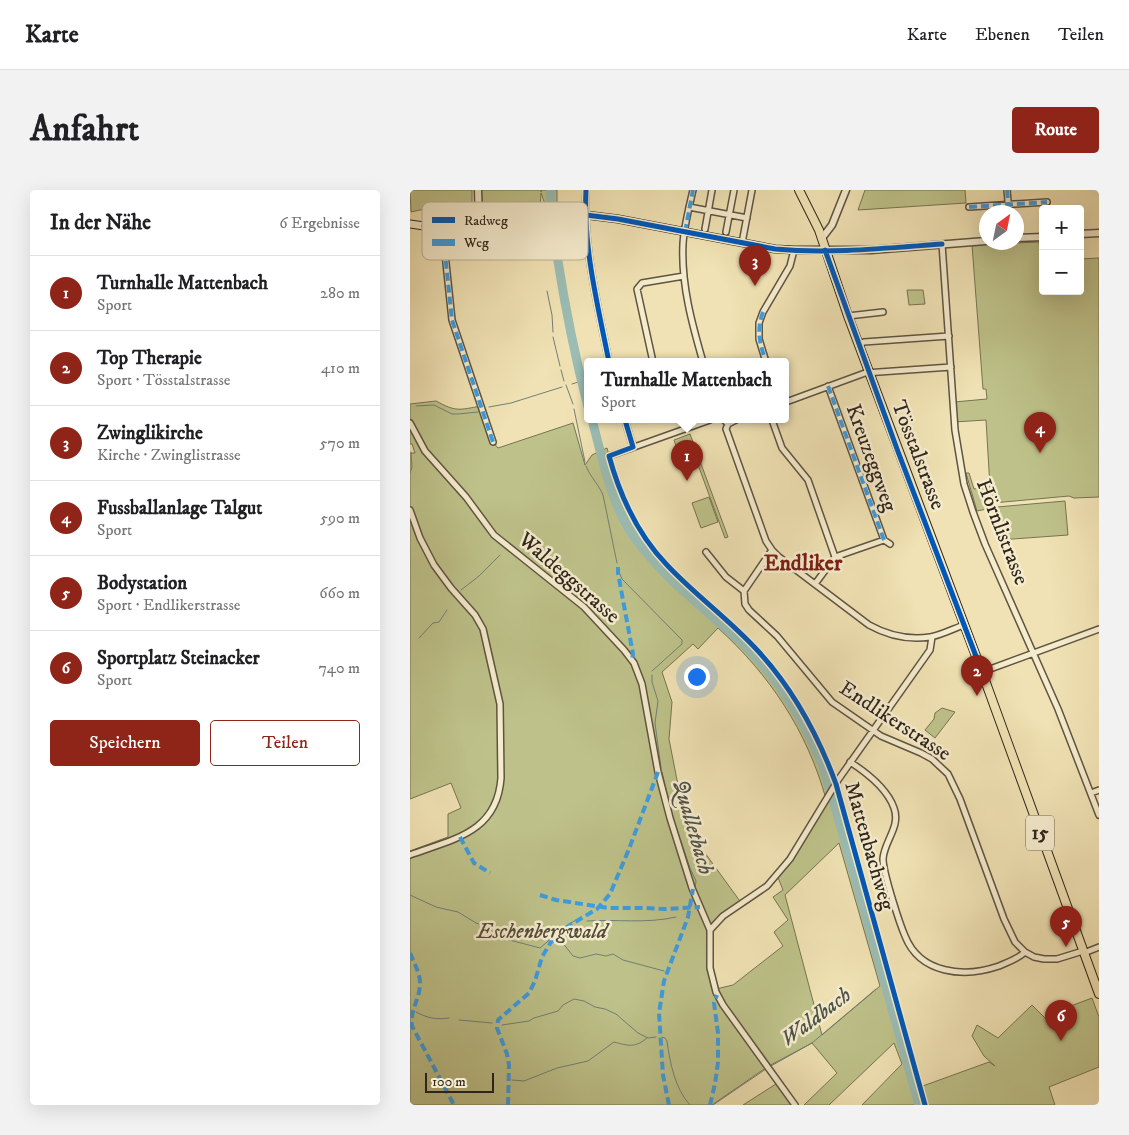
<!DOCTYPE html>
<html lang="de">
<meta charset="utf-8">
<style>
:root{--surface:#fff;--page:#f2f2f2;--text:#202124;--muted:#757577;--line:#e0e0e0;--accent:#8f2418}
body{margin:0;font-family:"IM FELL DW Pica",serif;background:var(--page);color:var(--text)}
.controls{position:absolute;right:15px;top:15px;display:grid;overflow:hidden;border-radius:5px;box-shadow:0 5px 20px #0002}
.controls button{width:45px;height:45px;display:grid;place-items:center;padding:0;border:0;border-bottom:1px solid var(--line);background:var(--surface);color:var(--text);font:25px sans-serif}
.compass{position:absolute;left:569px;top:15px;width:45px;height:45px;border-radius:50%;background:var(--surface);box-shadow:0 5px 20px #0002;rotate:33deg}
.scale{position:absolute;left:15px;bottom:12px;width:69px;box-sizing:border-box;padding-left:5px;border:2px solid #2f251c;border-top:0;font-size:14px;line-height:18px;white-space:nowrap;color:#2f251c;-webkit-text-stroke:4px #f5ecce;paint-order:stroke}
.you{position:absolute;left:286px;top:486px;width:18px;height:18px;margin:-12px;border:4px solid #fff;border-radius:50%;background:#1a73e8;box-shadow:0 0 0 8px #1a73e833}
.badge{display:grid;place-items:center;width:32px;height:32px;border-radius:50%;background:var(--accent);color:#fff;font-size:16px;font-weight:700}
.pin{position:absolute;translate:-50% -41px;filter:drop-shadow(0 1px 2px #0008)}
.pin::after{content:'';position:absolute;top:26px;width:18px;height:15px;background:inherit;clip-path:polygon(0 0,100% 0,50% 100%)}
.popup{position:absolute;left:174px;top:168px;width:205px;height:65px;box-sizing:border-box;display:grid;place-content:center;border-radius:5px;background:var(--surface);filter:drop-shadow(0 1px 4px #0005);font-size:16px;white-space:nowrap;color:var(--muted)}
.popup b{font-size:19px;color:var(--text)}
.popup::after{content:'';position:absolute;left:50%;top:100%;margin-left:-10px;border:10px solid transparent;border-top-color:var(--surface)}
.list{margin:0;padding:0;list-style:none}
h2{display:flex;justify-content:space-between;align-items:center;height:65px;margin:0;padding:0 20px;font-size:21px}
h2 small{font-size:16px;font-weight:400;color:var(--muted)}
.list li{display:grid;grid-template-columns:32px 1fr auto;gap:15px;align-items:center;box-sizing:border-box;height:75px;padding:0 20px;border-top:1px solid var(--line)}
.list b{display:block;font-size:19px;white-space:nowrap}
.list p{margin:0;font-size:16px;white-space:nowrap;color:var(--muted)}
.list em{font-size:16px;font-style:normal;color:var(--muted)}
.actions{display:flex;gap:10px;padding:15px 20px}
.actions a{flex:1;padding:11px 0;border:1px solid var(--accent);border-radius:5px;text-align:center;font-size:18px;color:var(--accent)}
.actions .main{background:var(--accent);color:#fff}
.map{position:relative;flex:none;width:689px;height:915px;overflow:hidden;border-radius:5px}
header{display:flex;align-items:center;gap:30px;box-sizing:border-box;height:70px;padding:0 25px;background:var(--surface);border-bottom:1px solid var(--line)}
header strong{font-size:24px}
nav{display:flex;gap:28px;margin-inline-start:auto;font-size:18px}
.intro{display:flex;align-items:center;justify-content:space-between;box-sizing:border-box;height:120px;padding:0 30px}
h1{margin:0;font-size:35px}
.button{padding:12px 22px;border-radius:5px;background:var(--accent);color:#fff;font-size:18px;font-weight:700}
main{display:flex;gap:30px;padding:0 30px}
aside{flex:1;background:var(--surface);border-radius:5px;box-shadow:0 5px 20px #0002}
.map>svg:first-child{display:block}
</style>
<header>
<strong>Karte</strong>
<nav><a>Karte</a><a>Ebenen</a><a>Teilen</a></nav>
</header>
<div class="intro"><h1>Anfahrt</h1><a class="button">Route</a></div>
<main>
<aside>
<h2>In der Nähe<small>6 Ergebnisse</small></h2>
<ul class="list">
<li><span class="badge">1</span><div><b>Turnhalle Mattenbach</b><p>Sport</p></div><em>280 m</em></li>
<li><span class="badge">2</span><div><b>Top Therapie</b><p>Sport · Tösstalstrasse</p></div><em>410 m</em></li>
<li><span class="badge">3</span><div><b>Zwinglikirche</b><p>Kirche · Zwinglistrasse</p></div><em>570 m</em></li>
<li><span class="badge">4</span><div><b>Fussballanlage Talgut</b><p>Sport</p></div><em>590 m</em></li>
<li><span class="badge">5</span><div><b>Bodystation</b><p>Sport · Endlikerstrasse</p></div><em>660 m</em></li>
<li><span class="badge">6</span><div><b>Sportplatz Steinacker</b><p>Sport</p></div><em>740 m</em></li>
</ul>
<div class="actions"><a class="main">Speichern</a><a>Teilen</a></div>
</aside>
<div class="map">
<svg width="689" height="915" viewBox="0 0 689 915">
<rect width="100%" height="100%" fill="#f0e2b4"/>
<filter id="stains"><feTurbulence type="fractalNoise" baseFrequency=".004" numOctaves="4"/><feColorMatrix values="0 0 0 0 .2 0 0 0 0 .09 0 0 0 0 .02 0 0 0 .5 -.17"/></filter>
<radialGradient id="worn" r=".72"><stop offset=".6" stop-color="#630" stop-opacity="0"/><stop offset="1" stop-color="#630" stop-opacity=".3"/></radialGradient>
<path fill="#bec28a" stroke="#767453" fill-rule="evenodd" d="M 0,0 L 62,0 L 62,15 L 10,20 L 1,22 Z
M 71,0 L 131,0 L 131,2 L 132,0 L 147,0 L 147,20 L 137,20 L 131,3 L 130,21 L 80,26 L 77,24 L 75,17 L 73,17 Z
M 455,0 L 555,0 L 556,13 L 448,20 Z
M 629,52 L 631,72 L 633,72 L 633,101 L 670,101 L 670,69 L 689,68 L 689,307 L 664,308 L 659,306 L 583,313 L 577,319 L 567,321 L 556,283 L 559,283 L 564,299 L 580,297 L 576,230 L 544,232 L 544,212 L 577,209 L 576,199 L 573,199 L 562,55 Z
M 497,100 L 513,100 L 515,114 L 499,115 Z
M 26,211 C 46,222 49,220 71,216 L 83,252 L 88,258 L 163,233 L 175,275 L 182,265 L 197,258 C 207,294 219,327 242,358 C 253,373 268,386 282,398 C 309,423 337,447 361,475 C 390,511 409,551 426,595 L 510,897 L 579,872 L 585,876 L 574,866 L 562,846 L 567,835 L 588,848 L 622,815 L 637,830 L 642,823 L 682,808 L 689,827 L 689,877 L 639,897 L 645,915 L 452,915 L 492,874 L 484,853 L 419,915 L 394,915 L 427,883 L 402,853 L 357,877 L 302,915 L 0,915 L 0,661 L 38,647 L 38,624 L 51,618 L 41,593 L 0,609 L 0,263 L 5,263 L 2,254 L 0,254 L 0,214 ZM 308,438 C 360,485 397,541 416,609 L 367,685 L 373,700 L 363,707 L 378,730 L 364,742 L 373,756 L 323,795 L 306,799 L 299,770 L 300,740 L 332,714 L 282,645 L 267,590 L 259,549 L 262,512 L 252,482 L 283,454 L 288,459 ZM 429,653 L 470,796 L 412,845 L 375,705 Z
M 280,244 L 318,347 L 315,348 L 287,272 L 273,276 L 264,250 Z
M 299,307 L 308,332 L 291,338 L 282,313 Z
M 655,311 L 658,345 L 589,350 L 587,317 Z
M 532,518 L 545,522 L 525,548 L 515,540 L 524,529 L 525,523 Z
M 369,892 L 384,915 L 333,915 Z"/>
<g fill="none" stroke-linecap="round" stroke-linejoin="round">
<path stroke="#708077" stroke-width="1" d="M 151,96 L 152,96
M 137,101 L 142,125 L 143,142
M 143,147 L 150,176
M 151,180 L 154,191
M 162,194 L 171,191
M 156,195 L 163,214
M 6,216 L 24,215 L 42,224 L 48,224 L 68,222
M 79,217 L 101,213 L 152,197
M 164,219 L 175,272
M 176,276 C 181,288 189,295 193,305 L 207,373
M 0,283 L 2,277 L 1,262
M 197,286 L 198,285
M 209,382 L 212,389 L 272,450 L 272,454 L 242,481
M 51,400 L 69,386 L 90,365
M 9,448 L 23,433 L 29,432 L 37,420
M 242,485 L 242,492 L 248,511 L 245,533 L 251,578
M 252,582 L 263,628 L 280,678 L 286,691 L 285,699
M 0,705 L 26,717 L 48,722 L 66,733 L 75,736 L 92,748 L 130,758 L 156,736 L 171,727
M 177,731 C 207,729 236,734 266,727
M 152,752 L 163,766 L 170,768 L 186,764 L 196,766 L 203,764 L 213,770 L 254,781
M 473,793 L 475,792
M 6,822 C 17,828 26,830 39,828
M 49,830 L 82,833
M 92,835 L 119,831 L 124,828 L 148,821 L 153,815 L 164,809 L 174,811 L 185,817 L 195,819 L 206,824 L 228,843 L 238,848 L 246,847
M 252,847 L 255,848 L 257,851 C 260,873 265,899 280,915
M 361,876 L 402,853 L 466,799
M 102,890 L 114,891 L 147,878 L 178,871 L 204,852 C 219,856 225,858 237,848
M 303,915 L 356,879"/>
<path stroke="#9bbdb4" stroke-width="9" d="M 141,0 C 139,22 144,44 147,65 C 155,117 165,167 178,217
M 182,230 C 192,266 201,313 222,344 C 249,383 286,412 321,443 C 360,477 390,523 410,570 C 415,581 418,594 422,606 L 509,915"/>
<defs>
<path id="minor" d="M 176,0 C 173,58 188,116 199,172
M 283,0 C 279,18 274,36 273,54 C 271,94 282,134 293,172
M 597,0 L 599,22
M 279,17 L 337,28
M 559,17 L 637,12
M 32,35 L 42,130 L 83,252
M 295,39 L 302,0
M 316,42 L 324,0
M 332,53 L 342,0
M 532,54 L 545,240 L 554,294 L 563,322 L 575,354 L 648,519 L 689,625
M 438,126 L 473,122
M 449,154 L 454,152 L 539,146
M 243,172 L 227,99 L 232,93 L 274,86
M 356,172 L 349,149 L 349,133 L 353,122 L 380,76 L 384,60
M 418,196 L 474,350
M 376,212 L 455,183 L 541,177
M 215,230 L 223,257
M 314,230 L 318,234 L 316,239 L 356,351 L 362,360 L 369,367 L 459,435 C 477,445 499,450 520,447 C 529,446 545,438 554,435
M 362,230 L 372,258 L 398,290 L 425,367
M 0,233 L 15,261 L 56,307 L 84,345 L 174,417 L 214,460 L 224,473 L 232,494 L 248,582 L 260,628 L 282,698 L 300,740 L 300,778 L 306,802 L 313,815 L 385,915
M 318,234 L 326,230
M 199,266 L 300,230
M 0,320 L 10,348 L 24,375 L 41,398 L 65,425 L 73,439 L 90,514 L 91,588 C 87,643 43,649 0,665
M 362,360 L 334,401 L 335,414 L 339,420 L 367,446 L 422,512 L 471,546 L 511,563 L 522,569 L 538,584 L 550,609 L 594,729 L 605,752 L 615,762 L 624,767 L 634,769 L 647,769 L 673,761
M 296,362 L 316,387 L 334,401
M 405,394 L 425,367 L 474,350 L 480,354
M 572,482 L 689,439
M 440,572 C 457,583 477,598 484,618 C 491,637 474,651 473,669 C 473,682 489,732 495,746 C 510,784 554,788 589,776 C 598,772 608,769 615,762
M 681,603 L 689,600
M 300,740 L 313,726 L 357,696 L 380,669 L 428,590 L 520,460 L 522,447
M 674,763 L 689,757"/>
<path id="tertiary" d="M 68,0 L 69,31
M 670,44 L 689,43
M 412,48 L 422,35 L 436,0
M 606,48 L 633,47
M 415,60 L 461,60 L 576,51"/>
<path id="secondary" d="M 0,34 L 14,36 L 135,25 L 176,25 L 208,29 L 365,59 L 384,60 L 415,60"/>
<path id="primary" d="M 389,0 L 409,40 L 438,126 L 572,482 L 689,804"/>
</defs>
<use href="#minor" stroke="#5f5442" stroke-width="8"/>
<use href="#tertiary" stroke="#5f5442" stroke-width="9"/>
<use href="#secondary" stroke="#2f251c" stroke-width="9"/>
<use href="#primary" stroke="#2f251c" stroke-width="10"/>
<use href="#minor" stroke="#f5ecce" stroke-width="5"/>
<use href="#tertiary" stroke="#f5ecce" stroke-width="6"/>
<use href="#secondary" stroke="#f5ecce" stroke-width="7"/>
<use href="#primary" stroke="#f0e2b4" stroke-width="8"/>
<path stroke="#3d9cdf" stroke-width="4" stroke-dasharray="8 4" stroke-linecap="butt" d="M 597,0 L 599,22
M 559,17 L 637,12
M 32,35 L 42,130 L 83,252
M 275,42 L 283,0
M 353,122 C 346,141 350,154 356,172
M 418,196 L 474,350
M 208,377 L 208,383 L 223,464 L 222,470
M 50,647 L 64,673 L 80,683
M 130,705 L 146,710 L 198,718 L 235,718 L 255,719 L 290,717
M 0,763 C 4,773 10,783 10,793 C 10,810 0,818 2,836 L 44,915
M 98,915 L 99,875 L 97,864 L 87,838 L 88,830 L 119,803 L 125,791 L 132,767 L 141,752 L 160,735 L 187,719 L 200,704 L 219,659 L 248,582
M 259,915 L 253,885 L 249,823 L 254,791 L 278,727 L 283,699
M 300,915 L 305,894 L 308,872 L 308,843 L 304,813 L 307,805"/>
<defs>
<path id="cycleway" d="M 176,0 C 173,58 188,116 199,172
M 176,25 L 208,29 L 365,59 C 421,64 477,58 532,54
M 14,36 L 135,25
M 415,60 L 487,259 L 572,482
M 215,230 L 223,257 L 199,266 C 210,306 227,344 257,375 C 285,405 320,430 348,461 C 384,500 408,545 426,594 L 515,915"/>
</defs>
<use href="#cycleway" stroke="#f5ecce" stroke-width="8"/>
<use href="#cycleway" stroke="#0057b8" stroke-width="5"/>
</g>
<g text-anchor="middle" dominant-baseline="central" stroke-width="5" stroke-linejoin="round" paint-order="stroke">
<rect fill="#f5ecce" stroke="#6a6151" stroke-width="1" x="616" y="625.5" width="28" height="35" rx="4"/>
<g font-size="20" font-weight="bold" fill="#2f251c">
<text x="630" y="643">15</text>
</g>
<g font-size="21" fill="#2f251c" stroke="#f5ecce">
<text transform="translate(508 265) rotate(69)">Tösstalstrasse</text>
<text transform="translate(461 268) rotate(70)">Kreuzeggweg</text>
<text transform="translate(592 342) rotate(69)">Hörnlistrasse</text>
<text transform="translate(159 388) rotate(41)">Waldeggstrasse</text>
<text transform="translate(485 531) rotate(33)">Endlikerstrasse</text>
<text transform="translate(459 656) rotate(74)">Mattenbachweg</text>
</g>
<g font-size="21" font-style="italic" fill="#534c38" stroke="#f5ecce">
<text x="132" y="742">Eschenbergwald</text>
</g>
<g font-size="22" font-weight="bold" fill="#7a1f14" stroke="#f5ecce">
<text x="393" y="373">Endliker</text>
</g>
<g font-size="22" font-style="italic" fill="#4f534a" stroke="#f5ecce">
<text transform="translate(283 637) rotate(74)">Qualletbach</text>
<text transform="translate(406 827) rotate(-37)">Waldbach</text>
</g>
</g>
<rect x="12" y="12" width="166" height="58" rx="8" fill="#f5ecce" stroke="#bab099" stroke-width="1"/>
<rect x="22" y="27" width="23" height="6" fill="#0057b8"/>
<rect x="22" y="49" width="23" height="7" fill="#3d9cdf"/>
<g font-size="14" fill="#2f251c">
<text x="54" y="35">Radweg</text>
<text x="54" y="57">Weg</text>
</g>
<rect width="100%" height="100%" filter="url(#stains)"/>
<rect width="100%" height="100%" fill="url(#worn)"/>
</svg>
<div class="controls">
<button>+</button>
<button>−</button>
</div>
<svg class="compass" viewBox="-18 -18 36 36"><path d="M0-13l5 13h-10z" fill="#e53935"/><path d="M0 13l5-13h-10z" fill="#757577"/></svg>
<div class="scale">100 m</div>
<div class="you"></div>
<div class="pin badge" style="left:277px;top:291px">1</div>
<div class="popup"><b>Turnhalle Mattenbach</b>Sport</div>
<div class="pin badge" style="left:567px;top:506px">2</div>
<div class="pin badge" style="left:345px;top:96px">3</div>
<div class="pin badge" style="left:630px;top:263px">4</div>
<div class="pin badge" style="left:656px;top:757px">5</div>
<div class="pin badge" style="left:651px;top:851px">6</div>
</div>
</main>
